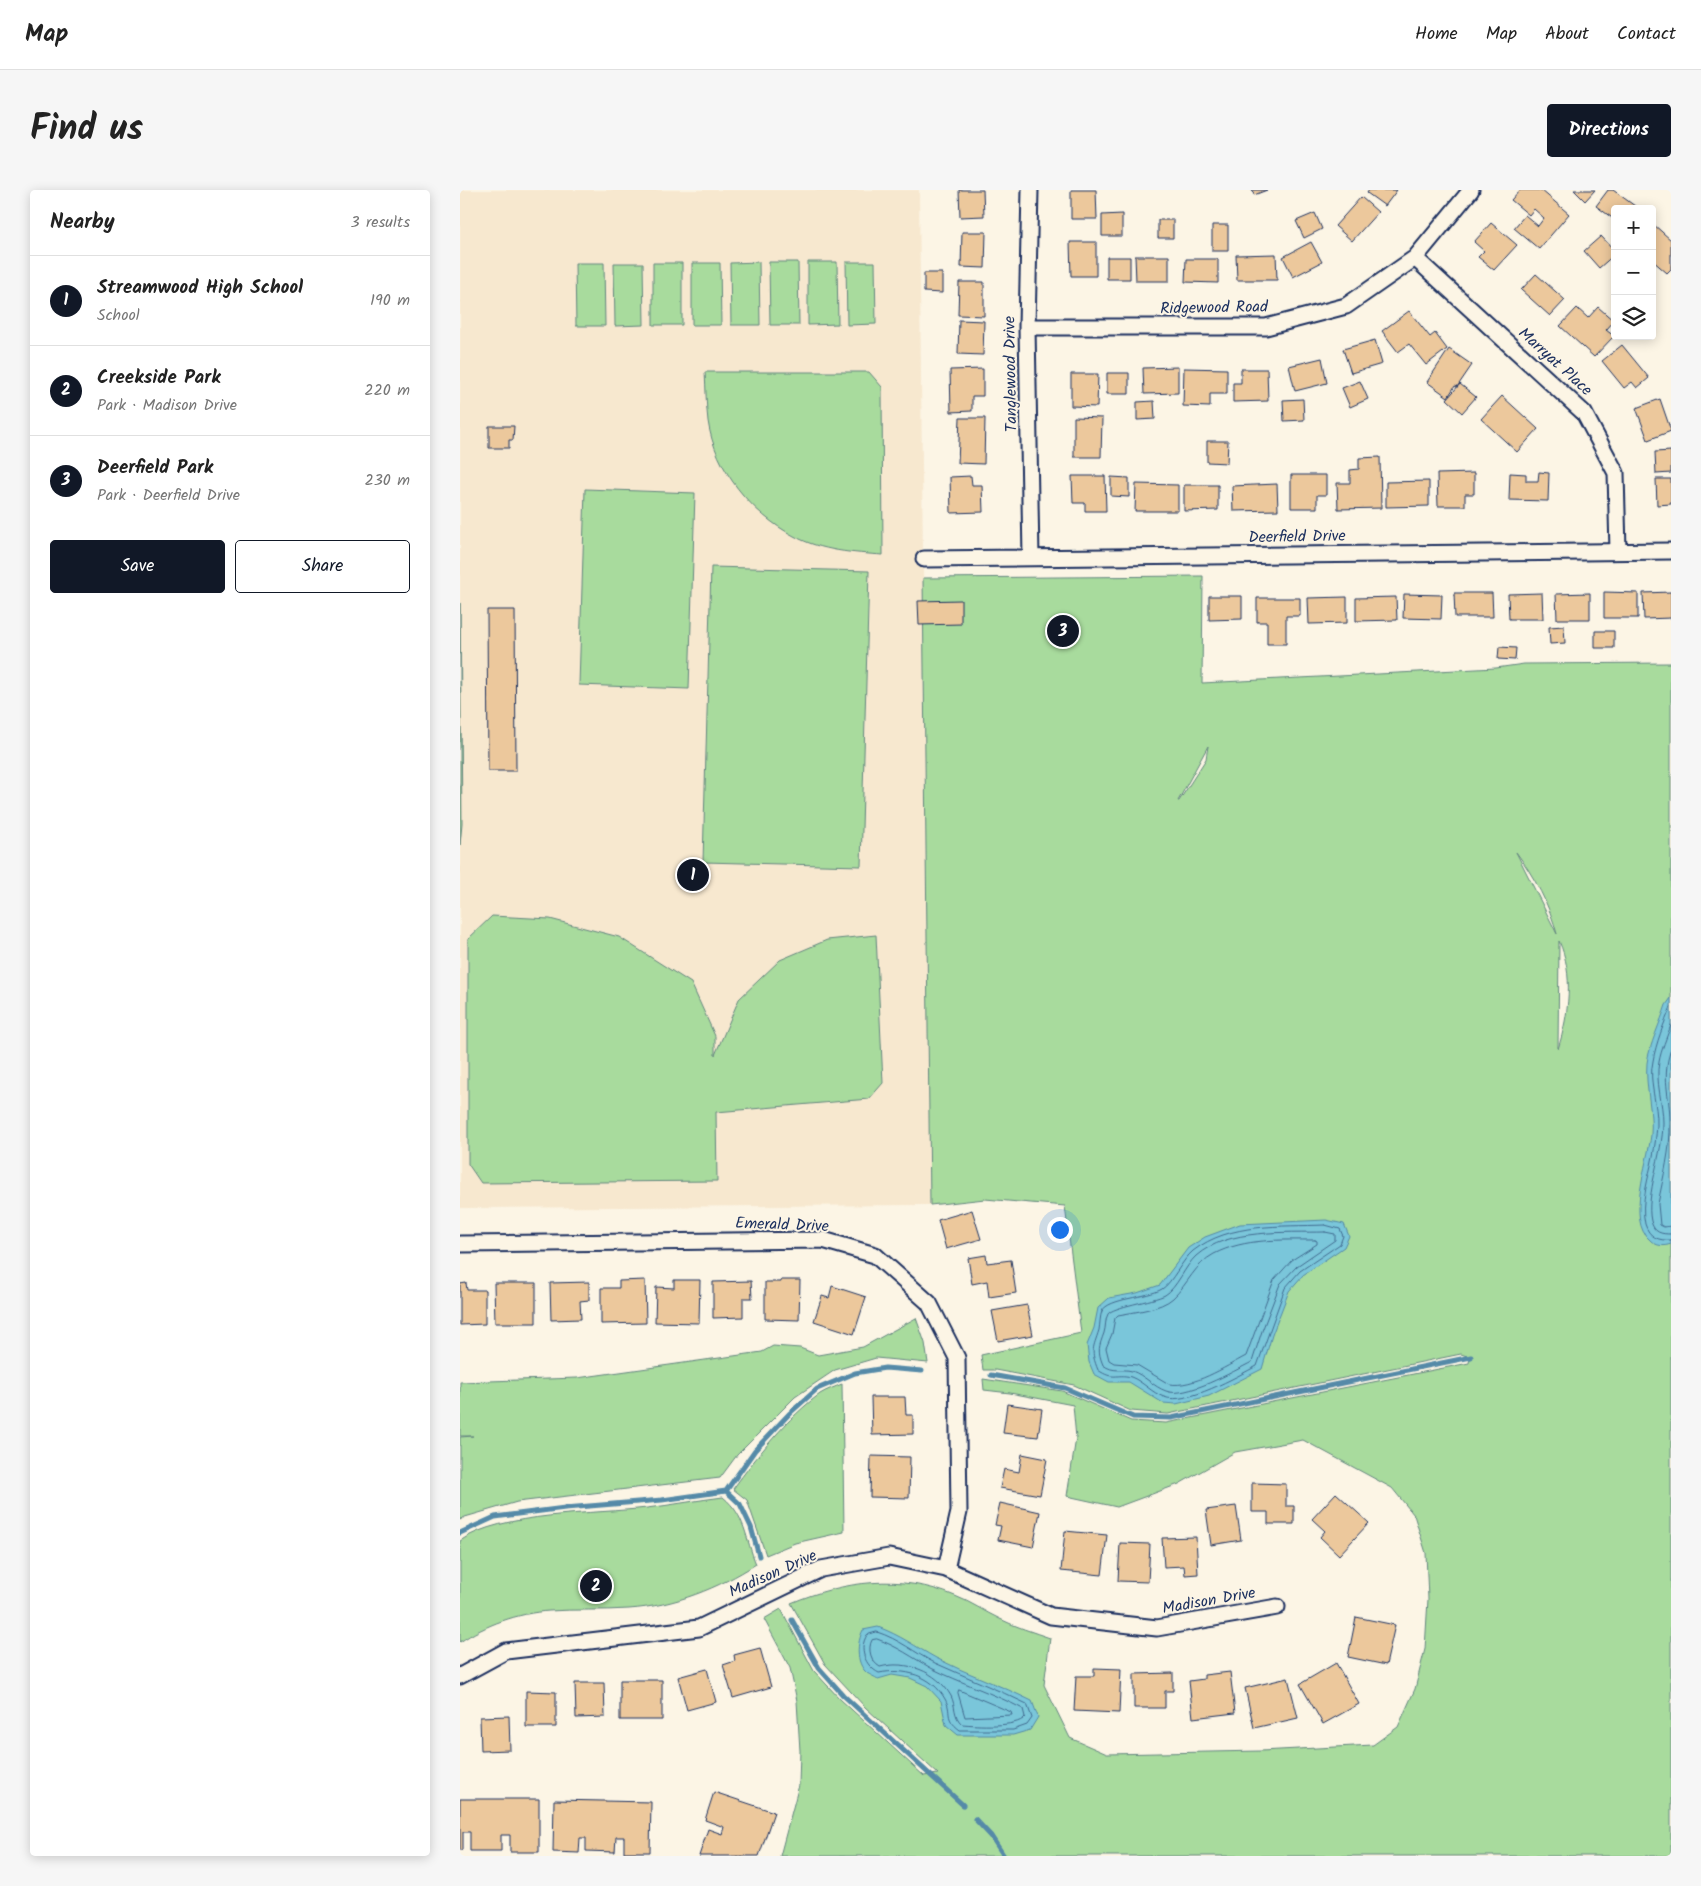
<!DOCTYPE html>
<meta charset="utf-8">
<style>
:root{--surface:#fff;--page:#f6f6f6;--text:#222;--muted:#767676;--line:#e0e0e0;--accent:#111827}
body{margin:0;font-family:Kalam,sans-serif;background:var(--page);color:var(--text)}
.controls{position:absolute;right:15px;top:15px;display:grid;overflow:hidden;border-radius:5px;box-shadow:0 2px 12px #0003}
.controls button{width:45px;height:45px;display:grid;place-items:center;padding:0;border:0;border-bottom:1px solid var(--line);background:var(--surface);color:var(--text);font:25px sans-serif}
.you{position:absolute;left:599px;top:1039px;width:18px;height:18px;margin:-12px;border:4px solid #fff;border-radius:50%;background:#1a73e8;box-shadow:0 0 0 8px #1a73e833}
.badge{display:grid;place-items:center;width:32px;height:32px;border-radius:50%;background:var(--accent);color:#fff;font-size:16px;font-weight:700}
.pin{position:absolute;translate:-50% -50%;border:2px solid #fff;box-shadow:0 1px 5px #0006}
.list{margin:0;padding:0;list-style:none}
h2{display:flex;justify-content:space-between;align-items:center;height:65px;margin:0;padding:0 20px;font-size:21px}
h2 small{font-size:16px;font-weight:400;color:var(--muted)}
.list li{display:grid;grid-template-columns:32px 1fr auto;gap:15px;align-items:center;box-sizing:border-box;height:90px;padding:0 20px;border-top:1px solid var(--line)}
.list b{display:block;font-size:19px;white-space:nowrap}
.list p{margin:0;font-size:16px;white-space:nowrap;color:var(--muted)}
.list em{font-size:16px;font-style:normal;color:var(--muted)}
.actions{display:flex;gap:10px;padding:15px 20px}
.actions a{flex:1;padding:11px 0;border:1px solid var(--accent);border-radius:5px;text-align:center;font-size:18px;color:var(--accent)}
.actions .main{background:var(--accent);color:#fff}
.icon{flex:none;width:28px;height:28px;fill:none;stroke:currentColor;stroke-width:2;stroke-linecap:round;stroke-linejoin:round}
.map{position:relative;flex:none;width:1211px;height:1666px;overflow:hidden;border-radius:5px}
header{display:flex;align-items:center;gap:30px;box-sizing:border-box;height:70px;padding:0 25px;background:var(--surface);border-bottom:1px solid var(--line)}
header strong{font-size:24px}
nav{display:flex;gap:28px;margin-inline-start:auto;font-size:18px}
.intro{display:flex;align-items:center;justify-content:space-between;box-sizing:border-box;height:120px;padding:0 30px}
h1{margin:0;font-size:35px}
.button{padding:12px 22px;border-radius:5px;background:var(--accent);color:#fff;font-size:18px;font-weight:700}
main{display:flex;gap:30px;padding:0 30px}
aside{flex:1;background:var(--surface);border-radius:5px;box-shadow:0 2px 12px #0003}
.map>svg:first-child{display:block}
</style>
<header>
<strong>Map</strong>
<nav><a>Home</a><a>Map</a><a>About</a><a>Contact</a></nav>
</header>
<div class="intro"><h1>Find us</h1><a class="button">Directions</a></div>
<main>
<aside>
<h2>Nearby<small>3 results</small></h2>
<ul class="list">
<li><span class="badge">1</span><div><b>Streamwood High School</b><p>School</p></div><em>190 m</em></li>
<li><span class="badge">2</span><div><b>Creekside Park</b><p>Park · Madison Drive</p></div><em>220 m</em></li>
<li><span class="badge">3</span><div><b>Deerfield Park</b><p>Park · Deerfield Drive</p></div><em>230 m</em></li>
</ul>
<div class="actions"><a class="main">Save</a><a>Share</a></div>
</aside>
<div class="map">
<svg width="1211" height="1666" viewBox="0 0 1211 1666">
<rect width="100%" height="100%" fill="#fcf5e5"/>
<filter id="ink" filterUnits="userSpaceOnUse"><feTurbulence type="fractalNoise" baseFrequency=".02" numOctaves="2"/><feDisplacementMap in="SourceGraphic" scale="10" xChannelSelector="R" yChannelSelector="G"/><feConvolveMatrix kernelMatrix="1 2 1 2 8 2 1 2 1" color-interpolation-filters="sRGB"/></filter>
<g filter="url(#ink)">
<path fill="#f7e8cf" d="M 0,0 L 459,0 L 470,1015 L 0,1018 Z"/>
<path fill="#a8db9d" stroke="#62857e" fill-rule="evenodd" d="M 299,72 L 300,135 L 271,135 L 270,73 Z
M 309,72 L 338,72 L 339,135 L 310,135 Z
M 348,72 L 377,72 L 378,134 L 348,135 Z
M 386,72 L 415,72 L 416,134 L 387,135 Z
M 115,73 L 144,73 L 145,136 L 116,136 Z
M 154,73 L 183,73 L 184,135 L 155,136 Z
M 193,73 L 222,73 L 222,135 L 193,135 Z
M 232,73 L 260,73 L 261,135 L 232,135 Z
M 245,182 L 409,182 L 422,197 L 423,365 C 394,363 361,361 334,346 C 292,324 255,280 248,231 C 246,215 246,198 245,182 Z
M 125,299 L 235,303 L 229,499 L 119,495 Z
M 251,377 L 409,381 L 401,676 L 243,672 Z
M 743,386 L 742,493 L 1036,478 L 1064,474 L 1211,473 L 1211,1666 L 320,1666 L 339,1595 L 340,1561 L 337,1511 L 330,1478 L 304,1429 L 321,1419 L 354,1481 L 380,1509 L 464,1586 L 478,1584 L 405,1517 L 365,1474 L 331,1413 C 384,1391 441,1383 495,1406 C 511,1412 525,1422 540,1429 C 556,1437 573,1442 590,1448 L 584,1495 L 610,1548 L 647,1564 L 801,1561 L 913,1555 L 938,1537 L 955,1499 L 965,1459 L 968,1409 L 966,1363 L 954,1325 L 932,1298 L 843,1250 L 775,1262 L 719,1294 L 657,1317 L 607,1306 L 616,1248 L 613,1215 L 550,1203 L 524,1200 L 523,1189 L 602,1201 L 671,1231 L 706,1233 L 1009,1173 L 1010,1167 L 1001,1164 L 708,1224 L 671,1221 L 614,1195 L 535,1180 L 523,1180 L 521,1165 L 621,1143 L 605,1016 L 525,1009 L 470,1015 L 463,388 ZM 748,556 L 746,569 L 719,611 L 718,611 ZM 1056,662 C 1074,686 1090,716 1097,744 ZM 1099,751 C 1114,784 1109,824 1098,859 Z
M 0,413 L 2,634 L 0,655 Z
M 32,726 L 90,729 L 159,747 L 231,793 L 255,846 L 255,865 L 279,809 L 320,770 L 367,750 L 416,745 L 423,893 L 409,909 L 256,922 L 257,991 L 21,993 L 8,974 L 8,749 Z
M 456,1128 L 465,1153 L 468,1173 L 416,1168 L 375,1180 L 335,1207 L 277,1265 L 260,1288 L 57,1312 L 5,1327 L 0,1330 L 0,1247 L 13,1246 L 0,1246 L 0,1192 L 117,1188 L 302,1162 L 313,1156 L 340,1158 L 358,1165 L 403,1157 Z
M 382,1194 L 384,1342 L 335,1353 L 306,1365 L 287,1310 L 273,1299 C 296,1267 328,1227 360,1204 C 366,1200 375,1197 382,1194 Z
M 263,1307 C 286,1326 285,1348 296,1374 C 259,1398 214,1416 169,1419 C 142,1421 115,1419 89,1421 C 58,1423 25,1435 0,1452 L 0,1351 C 41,1322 136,1324 187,1318 C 212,1315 238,1310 263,1307 Z"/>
<path fill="#7ac6da" stroke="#548aa8" d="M 1211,808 L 1211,1054 C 1203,1057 1196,1056 1190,1050 C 1166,1031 1188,972 1191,945 C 1193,921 1185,897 1187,873 C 1189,856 1201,831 1206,815 Z
M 866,1030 L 884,1034 L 889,1046 L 884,1057 L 843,1085 L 829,1101 L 812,1145 L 802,1179 L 749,1206 L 716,1214 L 703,1213 L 669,1192 L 649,1192 L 634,1184 L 629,1172 L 627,1155 L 634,1138 L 638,1118 L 649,1108 L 677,1103 L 700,1095 L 728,1058 L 745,1047 L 780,1034 Z
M 418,1437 C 440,1445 456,1457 476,1468 C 507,1484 541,1495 572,1511 L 578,1527 L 570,1540 L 553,1545 L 498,1545 L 486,1535 L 481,1511 L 467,1496 L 450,1488 L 432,1485 L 418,1489 C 415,1487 410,1485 407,1483 C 395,1473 397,1452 403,1440 Z"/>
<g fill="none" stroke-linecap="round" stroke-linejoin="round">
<path stroke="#416b90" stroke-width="1" d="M 1211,817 C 1204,833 1196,853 1193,871 C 1188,892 1198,914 1197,936 C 1196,946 1195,956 1193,966 C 1189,987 1180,1012 1185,1034 C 1189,1047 1198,1051 1211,1050
M 1211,835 C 1207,847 1201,860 1199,872 C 1195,891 1203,913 1203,933 C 1203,963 1185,1005 1191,1031 C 1194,1043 1201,1044 1211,1044
M 1211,859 C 1201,888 1210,904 1210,932 C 1211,960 1203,987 1198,1014 L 1200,1035 L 1204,1037 L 1211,1036
M 865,1035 L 880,1039 L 883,1046 L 880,1054 L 840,1081 L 825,1098 L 797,1176 C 777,1186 726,1216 704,1207 C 692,1203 682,1191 671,1187 C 656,1183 654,1191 638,1180 C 630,1160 633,1159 639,1140 C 640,1134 640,1126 642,1121 C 649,1108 687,1108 702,1099 C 712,1093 722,1070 733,1061 C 770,1032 821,1037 865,1035 Z
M 865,1042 L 875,1044 L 875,1050 L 837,1076 L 820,1094 L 802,1141 L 792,1172 C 774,1181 725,1209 706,1201 C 694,1197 684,1185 672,1181 C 661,1178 654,1183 643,1175 C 637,1160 639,1157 644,1143 C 646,1137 645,1129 648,1124 C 652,1117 693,1111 705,1105 C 717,1098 725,1076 736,1066 C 768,1038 825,1043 865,1042 Z
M 855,1050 L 857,1051 L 857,1054 L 832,1070 L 814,1090 L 786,1166 C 765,1177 733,1198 709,1194 L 677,1175 L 654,1173 L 649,1170 L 646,1158 L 652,1144 L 655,1128 L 658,1125 C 674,1122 701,1119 713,1108 C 728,1094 735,1074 754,1064 C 785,1048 821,1050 855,1050 Z
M 417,1442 C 439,1449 455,1463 475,1473 C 506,1487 537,1499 567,1514 L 572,1528 L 567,1535 L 553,1540 L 500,1540 C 483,1527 493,1523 485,1509 C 472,1485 444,1478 419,1483 C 405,1476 398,1459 407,1445 Z
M 417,1449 C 437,1456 453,1468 471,1478 C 501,1493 533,1503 563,1519 L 565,1527 C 557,1538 515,1535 502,1534 C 493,1526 496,1516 491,1506 C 477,1481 446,1470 420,1477 C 411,1472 407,1459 412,1450 Z
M 499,1500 L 551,1522 L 552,1525 L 505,1527 L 498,1503 Z"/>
<path stroke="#548aa8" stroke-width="5" d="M 531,1185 L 605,1198 L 673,1227 L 711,1228 L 1011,1167
M 266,1301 L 280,1314 L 291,1337 L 299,1366
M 0,1343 L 35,1327 L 105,1318 L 202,1310 L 266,1301 L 295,1260 L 330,1223 L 357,1199 L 395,1183 L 425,1178 L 462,1181
M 332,1430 L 359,1478 L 383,1505 L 503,1615
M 515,1629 L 531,1646 L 544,1666"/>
</g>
<path fill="#ecc89c" stroke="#1b2f5e" d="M 499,0 L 523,0 L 524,26 L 500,27 Z
M 611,0 L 636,0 L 637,29 L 611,29 Z
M 792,0 L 807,0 L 794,5 Z
M 909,0 L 937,0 L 925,16 L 907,3 Z
M 1060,0 L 1081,0 L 1109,24 L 1079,59 L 1054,38 L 1065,25 L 1078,36 L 1084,28 L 1074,19 L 1069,25 L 1051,10 Z
M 1114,0 L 1135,0 L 1125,11 Z
M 1148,0 L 1153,0 L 1179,19 L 1155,19 L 1155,30 L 1136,16 Z
M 901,7 L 918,22 L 892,51 L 875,36 Z
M 855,23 L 862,39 L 844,48 L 836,31 Z
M 662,24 L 662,46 L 642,46 L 642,25 Z
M 698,30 L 713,30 L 713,48 L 698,48 Z
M 1031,33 L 1057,55 L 1034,80 L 1018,67 L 1024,61 L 1014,52 Z
M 1193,34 L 1211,50 L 1211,79 L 1207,83 L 1192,70 Z
M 752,35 L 768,35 L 768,61 L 752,61 Z
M 502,42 L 526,42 L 525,78 L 501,77 Z
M 1141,46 L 1155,61 L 1155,64 L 1139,78 L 1124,61 Z
M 610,52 L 636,52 L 636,86 L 611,86 Z
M 851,52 L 862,72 L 833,87 L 823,67 Z
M 816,64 L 817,90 L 777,90 L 776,65 Z
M 675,66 L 709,66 L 709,91 L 676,91 Z
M 647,67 L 670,67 L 670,89 L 647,89 Z
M 726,69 L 758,69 L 758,93 L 725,92 Z
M 464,83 L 482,83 L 482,103 L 464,102 Z
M 1076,84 L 1105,110 L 1090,126 L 1061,100 Z
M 499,92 L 524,92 L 524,126 L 498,125 Z
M 1138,117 L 1154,131 L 1146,140 L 1154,146 L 1134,167 L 1100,136 L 1117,118 L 1128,128 Z
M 949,121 L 970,147 L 975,143 L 987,159 L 966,175 L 949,154 L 938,162 L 922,141 Z
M 499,130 L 524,131 L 523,165 L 498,164 Z
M 915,150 L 922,174 L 891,183 L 883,159 Z
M 1162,155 L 1189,188 L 1177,198 L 1172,192 L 1164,198 L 1142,171 Z
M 989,159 L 1012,175 L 997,197 L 995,196 L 988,207 L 967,192 Z
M 862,168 L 867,193 L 835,201 L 829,176 Z
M 718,177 L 718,203 L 684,204 L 683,178 Z
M 724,178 L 767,179 L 767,204 L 750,204 L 750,217 L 723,216 Z
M 523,179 L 523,206 L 512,206 L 512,221 L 491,222 L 490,180 Z
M 781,179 L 807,179 L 808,211 L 773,212 L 773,193 L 781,193 Z
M 647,183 L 669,183 L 669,204 L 647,204 Z
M 611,184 L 638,184 L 637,217 L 611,216 Z
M 900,191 L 908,209 L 890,217 L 882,198 Z
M 1000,194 L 1016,207 L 1002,223 L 987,209 Z
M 1042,206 L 1078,239 L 1057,262 L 1021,229 Z
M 843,209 L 844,230 L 824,231 L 823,210 Z
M 1200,209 L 1211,241 L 1188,250 L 1176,218 Z
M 694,211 L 695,229 L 677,230 L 677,212 Z
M 614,227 L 642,228 L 641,267 L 614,267 Z
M 500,228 L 525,228 L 524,274 L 498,273 Z
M 29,236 L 54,236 L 53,250 L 49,250 L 49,258 L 29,258 Z
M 747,251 L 768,251 L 767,273 L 747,272 Z
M 1211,261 L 1211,283 L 1196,284 L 1195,262 Z
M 920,267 L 921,318 L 878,319 L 877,293 L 890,293 L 890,280 L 899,279 L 899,268 Z
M 1079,282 L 1089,283 L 1088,311 L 1049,310 L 1050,283 L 1066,284 L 1066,291 L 1078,291 Z
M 1014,283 L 1014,304 L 1005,304 L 1005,316 L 978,316 L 977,284 Z
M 831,285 L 866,285 L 866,305 L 857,305 L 857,318 L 831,318 Z
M 511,286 L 512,295 L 522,295 L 523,322 L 491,323 L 490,287 Z
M 612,286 L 645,286 L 646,321 L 625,321 L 625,313 L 613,313 Z
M 651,287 L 669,288 L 669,307 L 651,306 Z
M 1196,289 L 1211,289 L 1211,314 L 1197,315 Z
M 969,291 L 969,316 L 926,317 L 926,292 Z
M 676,294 L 718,295 L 718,321 L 675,321 Z
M 817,294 L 818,320 L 773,321 L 772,296 Z
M 724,295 L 758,295 L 758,320 L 724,321 Z
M 1144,402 L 1178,403 L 1178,428 L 1144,428 Z
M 1211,402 L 1211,428 L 1184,429 L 1183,403 Z
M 994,403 L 1032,403 L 1033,427 L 995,427 Z
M 1082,403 L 1083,429 L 1049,429 L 1048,404 Z
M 1130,403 L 1130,429 L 1097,429 L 1096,404 Z
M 944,404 L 982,405 L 981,429 L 943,428 Z
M 749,406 L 782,406 L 782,429 L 749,430 Z
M 887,407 L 887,433 L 849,434 L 848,408 Z
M 936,407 L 937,430 L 896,431 L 896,408 Z
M 797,408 L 840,408 L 840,426 L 826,426 L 826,454 L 807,454 L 807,432 L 797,432 Z
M 501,410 L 501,434 L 459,435 L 458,411 Z
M 27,420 L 55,420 L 56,581 L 28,581 Z
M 1104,436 L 1105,453 L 1090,454 L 1089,437 Z
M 1135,441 L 1154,441 L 1154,458 L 1135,458 Z
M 1039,457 L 1056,458 L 1055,470 L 1038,469 Z
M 512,1020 L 521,1049 L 486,1059 L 478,1030 Z
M 526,1065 L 527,1073 L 551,1070 L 556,1103 L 529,1107 L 527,1091 L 512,1094 L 508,1068 Z
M 185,1090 L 186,1133 L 141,1134 L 141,1098 L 159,1098 L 159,1091 Z
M 214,1090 L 240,1090 L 239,1133 L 195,1132 L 196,1097 L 214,1098 Z
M 321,1090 L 340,1090 L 339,1130 L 305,1129 L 305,1092 L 321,1092 Z
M 291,1091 L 292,1108 L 283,1108 L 283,1127 L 253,1128 L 253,1092 Z
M 129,1092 L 129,1110 L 120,1111 L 121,1129 L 91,1130 L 90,1093 Z
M 6,1093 L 7,1100 L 25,1100 L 25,1134 L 0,1135 L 0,1094 Z
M 34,1093 L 76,1093 L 76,1133 L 35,1133 Z
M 372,1096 L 406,1107 L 394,1144 L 354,1131 L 362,1106 L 369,1108 Z
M 567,1115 L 573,1145 L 538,1151 L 532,1121 Z
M 411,1207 L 445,1207 L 446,1225 L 453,1225 L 453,1244 L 412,1245 Z
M 547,1214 L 582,1219 L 578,1247 L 543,1243 Z
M 562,1264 L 587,1269 L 580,1305 L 540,1298 L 544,1279 L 559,1282 Z
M 411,1266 L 450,1267 L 449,1308 L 410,1307 Z
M 792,1293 L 826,1294 L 826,1316 L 834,1316 L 834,1334 L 808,1334 L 808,1322 L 792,1322 Z
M 876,1303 L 909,1333 L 879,1365 L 860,1347 L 865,1341 L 852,1329 Z
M 540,1313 L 580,1322 L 573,1357 L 538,1350 L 541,1336 L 535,1335 Z
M 776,1316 L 781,1350 L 751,1355 L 746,1320 Z
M 605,1341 L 647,1345 L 642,1385 L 601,1381 Z
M 736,1347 L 738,1384 L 725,1385 L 724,1376 L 704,1377 L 702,1348 Z
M 660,1353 L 690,1354 L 688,1392 L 658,1391 Z
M 896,1427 L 935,1435 L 926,1475 L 888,1467 Z
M 300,1458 L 311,1497 L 273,1508 L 263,1475 L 275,1471 L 274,1465 Z
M 876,1473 L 899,1514 L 863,1534 L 840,1494 Z
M 634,1478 L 661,1479 L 659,1523 L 614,1521 L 616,1486 L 634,1486 Z
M 247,1479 L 256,1512 L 227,1520 L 218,1487 Z
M 770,1482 L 775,1523 L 733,1528 L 729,1491 L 744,1489 L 744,1485 Z
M 713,1483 L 713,1501 L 705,1501 L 705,1518 L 674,1518 L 674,1484 Z
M 828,1488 L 838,1528 L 794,1538 L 785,1498 Z
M 160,1490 L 202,1490 L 202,1530 L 160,1530 Z
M 115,1493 L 144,1493 L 145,1527 L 116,1528 Z
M 66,1501 L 96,1502 L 96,1537 L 66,1537 Z
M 49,1526 L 50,1560 L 21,1561 L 20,1527 Z
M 254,1602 L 314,1622 L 299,1666 L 239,1666 L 248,1639 L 262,1644 L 264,1637 L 245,1630 Z
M 0,1609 L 79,1609 L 79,1662 L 50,1662 L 50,1645 L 41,1645 L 41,1661 L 10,1661 L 10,1642 L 3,1642 L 3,1660 L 0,1660 Z
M 94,1610 L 191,1612 L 190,1662 L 164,1662 L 164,1647 L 156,1647 L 155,1662 L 126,1661 L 126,1648 L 120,1648 L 119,1663 L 93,1662 Z"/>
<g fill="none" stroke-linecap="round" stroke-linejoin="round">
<defs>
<path id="street" d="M 570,0 L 567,137 L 571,368
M 955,68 L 1124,223 L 1156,283 L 1158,361
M 567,137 L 806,137 L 886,116 L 955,68 L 1011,0
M 464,369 L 1211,361
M 0,1054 L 363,1050 L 415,1065 L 469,1113 L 497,1168 L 499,1322 L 486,1379
M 0,1486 L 46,1461 L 239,1438 L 361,1379 L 429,1367 L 486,1379 L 591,1426 L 697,1438 L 817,1417"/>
</defs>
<use href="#street" stroke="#1b2f5e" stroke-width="19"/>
<use href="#street" stroke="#fcf5e5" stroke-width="15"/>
</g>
</g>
<g text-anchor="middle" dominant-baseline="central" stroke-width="4" stroke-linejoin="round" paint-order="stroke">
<g font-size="16" fill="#1b2f5e" stroke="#fcf5e5">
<text transform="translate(754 118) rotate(-1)">Ridgewood Road</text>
<text transform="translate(1095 172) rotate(42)">Marryat Place</text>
<text transform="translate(551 184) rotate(-91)">Tanglewood Drive</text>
<text transform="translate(837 347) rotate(-1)">Deerfield Drive</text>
<text transform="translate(322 1035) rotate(2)">Emerald Drive</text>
<text transform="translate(313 1384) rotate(-24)">Madison Drive</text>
<text transform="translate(749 1411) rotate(-10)">Madison Drive</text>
</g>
</g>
</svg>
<div class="controls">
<button>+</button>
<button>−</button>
<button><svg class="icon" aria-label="layers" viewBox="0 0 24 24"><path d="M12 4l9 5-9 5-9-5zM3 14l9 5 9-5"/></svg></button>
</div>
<div class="you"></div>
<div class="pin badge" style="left:233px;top:685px">1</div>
<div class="pin badge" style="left:136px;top:1396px">2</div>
<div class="pin badge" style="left:603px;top:441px">3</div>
</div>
</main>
